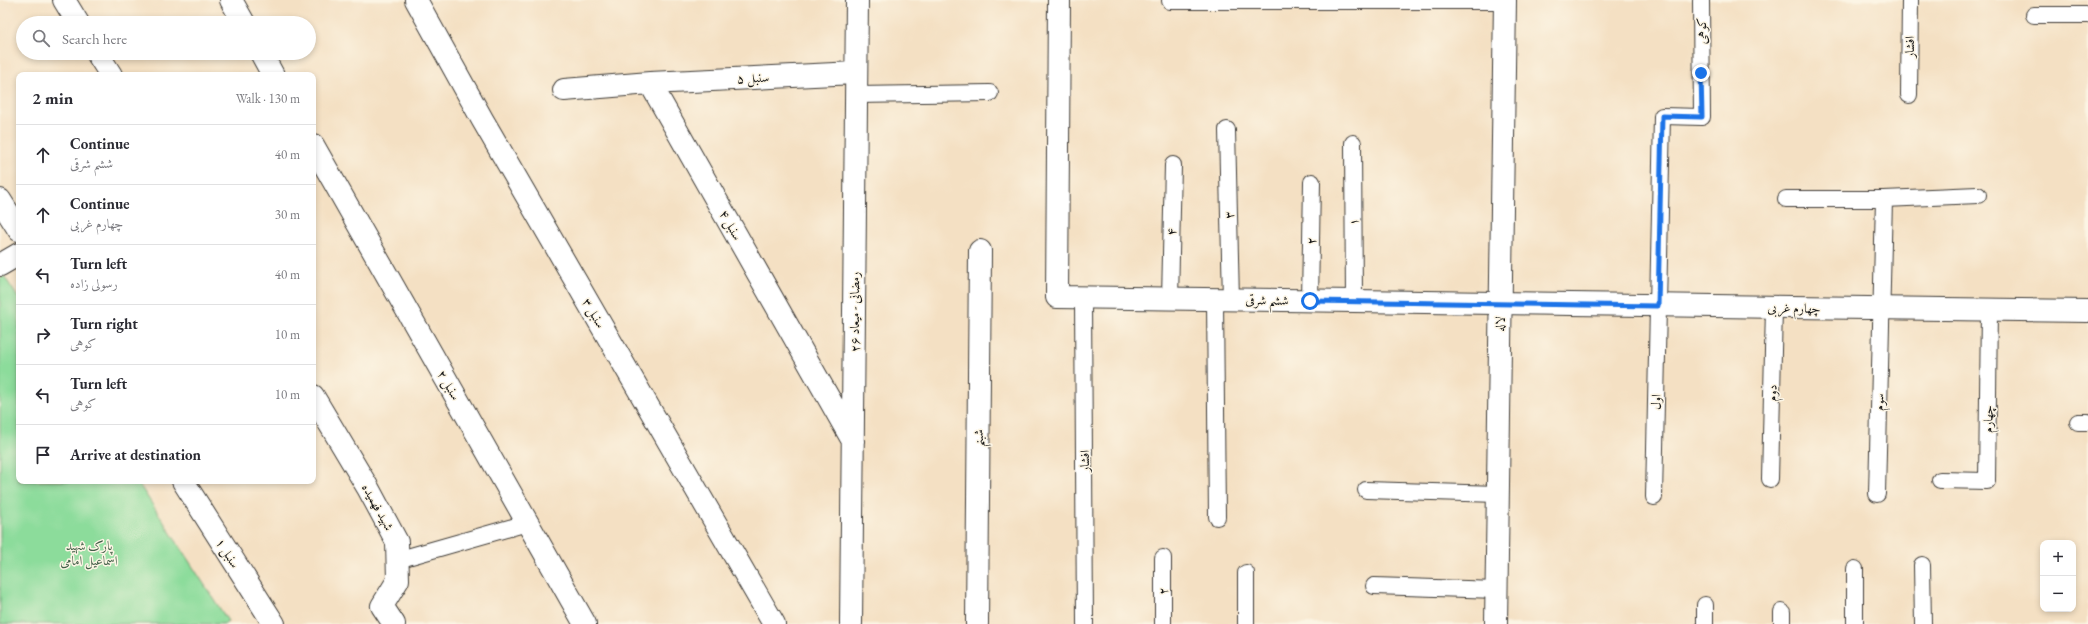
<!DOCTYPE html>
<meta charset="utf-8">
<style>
:root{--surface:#fff;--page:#f2f2f3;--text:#2b2b33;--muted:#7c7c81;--line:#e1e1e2}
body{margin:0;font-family:"EB Garamond",Amiri,serif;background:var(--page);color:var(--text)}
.controls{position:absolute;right:12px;bottom:12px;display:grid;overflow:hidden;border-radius:8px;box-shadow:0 2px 6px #0003}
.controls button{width:36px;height:36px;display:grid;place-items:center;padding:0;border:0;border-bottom:1px solid var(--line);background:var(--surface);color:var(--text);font:20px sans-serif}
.stop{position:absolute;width:12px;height:12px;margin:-9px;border:3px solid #1a73e8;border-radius:50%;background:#fff}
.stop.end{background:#1a73e8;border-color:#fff;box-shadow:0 1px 4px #0008}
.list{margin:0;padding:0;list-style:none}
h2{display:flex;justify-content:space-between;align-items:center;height:52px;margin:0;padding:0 16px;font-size:17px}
h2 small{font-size:13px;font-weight:400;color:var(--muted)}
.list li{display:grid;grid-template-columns:26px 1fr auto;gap:12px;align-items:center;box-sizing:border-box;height:60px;padding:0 16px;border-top:1px solid var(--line)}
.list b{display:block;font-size:15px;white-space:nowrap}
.list p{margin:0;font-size:13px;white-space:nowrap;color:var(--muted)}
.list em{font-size:13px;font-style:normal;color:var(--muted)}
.icon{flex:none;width:22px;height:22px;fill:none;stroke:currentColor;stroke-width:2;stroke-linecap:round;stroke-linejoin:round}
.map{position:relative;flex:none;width:2088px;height:624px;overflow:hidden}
.search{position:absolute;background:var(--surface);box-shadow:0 2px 6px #0003;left:16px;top:16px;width:300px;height:44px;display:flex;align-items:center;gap:10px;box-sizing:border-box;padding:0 14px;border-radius:22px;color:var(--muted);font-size:15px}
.panel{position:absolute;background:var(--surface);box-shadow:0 2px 6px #0003;left:16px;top:72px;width:300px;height:412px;border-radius:8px}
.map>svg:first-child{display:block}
</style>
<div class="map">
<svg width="2088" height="624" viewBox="0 0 2088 624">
<rect width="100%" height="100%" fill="#fcf5e5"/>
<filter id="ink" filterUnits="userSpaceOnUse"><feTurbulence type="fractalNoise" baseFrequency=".025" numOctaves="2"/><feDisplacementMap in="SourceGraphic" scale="8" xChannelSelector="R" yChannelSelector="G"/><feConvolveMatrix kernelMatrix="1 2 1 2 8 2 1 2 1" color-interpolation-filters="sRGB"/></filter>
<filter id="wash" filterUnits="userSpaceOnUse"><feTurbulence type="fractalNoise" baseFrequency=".012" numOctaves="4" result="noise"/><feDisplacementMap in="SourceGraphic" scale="16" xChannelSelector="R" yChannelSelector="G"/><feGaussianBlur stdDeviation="0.9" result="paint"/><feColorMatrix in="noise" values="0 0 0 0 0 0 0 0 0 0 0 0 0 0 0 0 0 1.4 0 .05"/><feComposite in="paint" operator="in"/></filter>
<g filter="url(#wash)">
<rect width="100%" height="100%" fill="#f4e0c3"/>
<path fill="#8cdc9b" stroke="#547c5c" d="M 4,276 L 19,299 L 19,481 L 137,481 L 228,621 L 224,624 L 0,624 L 0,278 Z"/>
</g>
<g filter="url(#ink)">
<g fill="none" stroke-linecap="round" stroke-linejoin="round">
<defs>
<path id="service" d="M 1170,1 L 1505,1
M 2034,15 L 2088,15
M 855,95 L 990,93
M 1909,95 L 1910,0
M 1227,130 L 1231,300
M 1353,143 L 1354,302
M 1786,199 L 1884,199 L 1978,195
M 1083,298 L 1085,624
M 1170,299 L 1173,165
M 1215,300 L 1217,517
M 1310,301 L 1312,182
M 2078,422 L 2088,422
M 1770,479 L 1774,308
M 1940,480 L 1987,481 L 1989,310
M 1366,490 L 1498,494
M 1877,494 L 1884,199
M 1654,497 L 1662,116 L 1702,117 L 1701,0
M 1163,558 L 1163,624
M 397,560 L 527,523
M 1922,565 L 1923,624
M 1855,569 L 1855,624
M 1246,573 L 1246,624
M 1374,586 L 1497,590
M 1705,624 L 1705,605
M 1782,624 L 1782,612"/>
<path id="minor" d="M 64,0 L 78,23
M 231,0 L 244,23
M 416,0 L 482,119 L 774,624
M 1059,0 L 1057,297 L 2088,311
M 97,53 L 111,75
M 261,53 L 273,75
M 650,83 L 855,73
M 564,90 L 650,83 L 853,441
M 313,145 L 585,624
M 0,200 L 19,230
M 0,265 L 19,254
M 313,396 L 368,488 L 397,542 L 398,580 L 382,606 L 394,624
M 183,481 L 274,624
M 851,624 L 857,0
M 977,624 L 980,251"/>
<path id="tertiary" d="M 1496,624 L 1505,0"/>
</defs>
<use href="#service" stroke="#3c3935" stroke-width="18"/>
<use href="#minor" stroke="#3c3935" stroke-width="24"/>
<use href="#tertiary" stroke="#3c3935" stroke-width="24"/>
<use href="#service" stroke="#fff" stroke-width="16"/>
<use href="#minor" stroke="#fff" stroke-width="22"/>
<use href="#tertiary" stroke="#fff" stroke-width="22"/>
</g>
</g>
<g fill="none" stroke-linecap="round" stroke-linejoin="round" filter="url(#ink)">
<path stroke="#1a73e8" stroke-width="5" d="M 1310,301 L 1658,306 L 1662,116 L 1702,117 L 1701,73"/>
</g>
<g text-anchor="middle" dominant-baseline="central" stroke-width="3" stroke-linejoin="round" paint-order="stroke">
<g font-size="13" fill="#1c1c1c" stroke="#fcf5e5">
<text transform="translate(1701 31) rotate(-90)">کوهی</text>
<text transform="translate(1909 47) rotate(-90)">افشار</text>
<text transform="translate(753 78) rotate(-3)">سنبل ۵</text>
<text transform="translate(1229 215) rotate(-91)">۳</text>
<text transform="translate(1353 222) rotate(-90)">۱</text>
<text transform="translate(731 225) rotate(61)">سنبل ۴</text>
<text transform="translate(1171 232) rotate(-89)">۴</text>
<text transform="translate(1311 241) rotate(-89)">۲</text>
<text transform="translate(1267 300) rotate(1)">ششم شرقی</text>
<text transform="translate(1794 308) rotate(1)">چهارم غربی</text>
<text transform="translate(854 312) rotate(-90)">رمضانی - میعاد ۲۶</text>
<text transform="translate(594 313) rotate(60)">سنبل ۳</text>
<text transform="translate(1500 324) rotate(-89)">لاله</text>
<text transform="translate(449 385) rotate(60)">سنبل ۲</text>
<text transform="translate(1772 393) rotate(-89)">دوم</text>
<text transform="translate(1656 402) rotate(-89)">اول</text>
<text transform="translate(1879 402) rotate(-88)">سوم</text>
<text transform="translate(1988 419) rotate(-89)">چهارم</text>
<text transform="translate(978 438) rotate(-90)">شبنم</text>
<text transform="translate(1084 461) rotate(-90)">افشار</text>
<text transform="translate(378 507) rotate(61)">شهید فهمیده</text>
<text transform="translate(228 553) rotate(58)">سنبل ۱</text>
<text transform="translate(1163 591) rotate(-91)">۲</text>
</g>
<g font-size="13" fill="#435f48" stroke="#fcf5e5">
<text x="89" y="545">پارک شهید<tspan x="89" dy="15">اسماعیل امامی</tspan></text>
</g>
</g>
</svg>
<div class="controls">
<button>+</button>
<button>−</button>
</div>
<div class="stop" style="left:1310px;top:301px"></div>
<div class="stop end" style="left:1701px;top:73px"></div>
<div class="search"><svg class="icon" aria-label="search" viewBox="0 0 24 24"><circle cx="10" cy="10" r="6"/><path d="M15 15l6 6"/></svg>Search here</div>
<section class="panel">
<h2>2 min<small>Walk · 130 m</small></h2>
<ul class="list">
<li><svg class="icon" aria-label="ahead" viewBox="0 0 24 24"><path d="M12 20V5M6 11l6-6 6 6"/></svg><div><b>Continue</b><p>ششم شرقی</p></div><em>40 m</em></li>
<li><svg class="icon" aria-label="ahead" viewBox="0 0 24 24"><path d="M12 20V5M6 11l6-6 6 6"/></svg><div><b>Continue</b><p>چهارم غربی</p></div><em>30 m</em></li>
<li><svg class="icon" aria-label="left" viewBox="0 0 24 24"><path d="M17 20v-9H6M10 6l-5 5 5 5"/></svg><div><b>Turn left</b><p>رسولی زاده</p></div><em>40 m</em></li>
<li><svg class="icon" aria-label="right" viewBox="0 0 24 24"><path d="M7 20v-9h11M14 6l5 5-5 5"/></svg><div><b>Turn right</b><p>کوهی</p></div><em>10 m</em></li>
<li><svg class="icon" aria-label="left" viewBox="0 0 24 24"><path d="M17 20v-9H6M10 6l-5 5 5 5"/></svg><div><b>Turn left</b><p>کوهی</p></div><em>10 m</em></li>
<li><svg class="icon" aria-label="arrive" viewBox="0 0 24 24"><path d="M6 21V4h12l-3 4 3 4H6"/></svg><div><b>Arrive at destination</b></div></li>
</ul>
</section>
</div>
